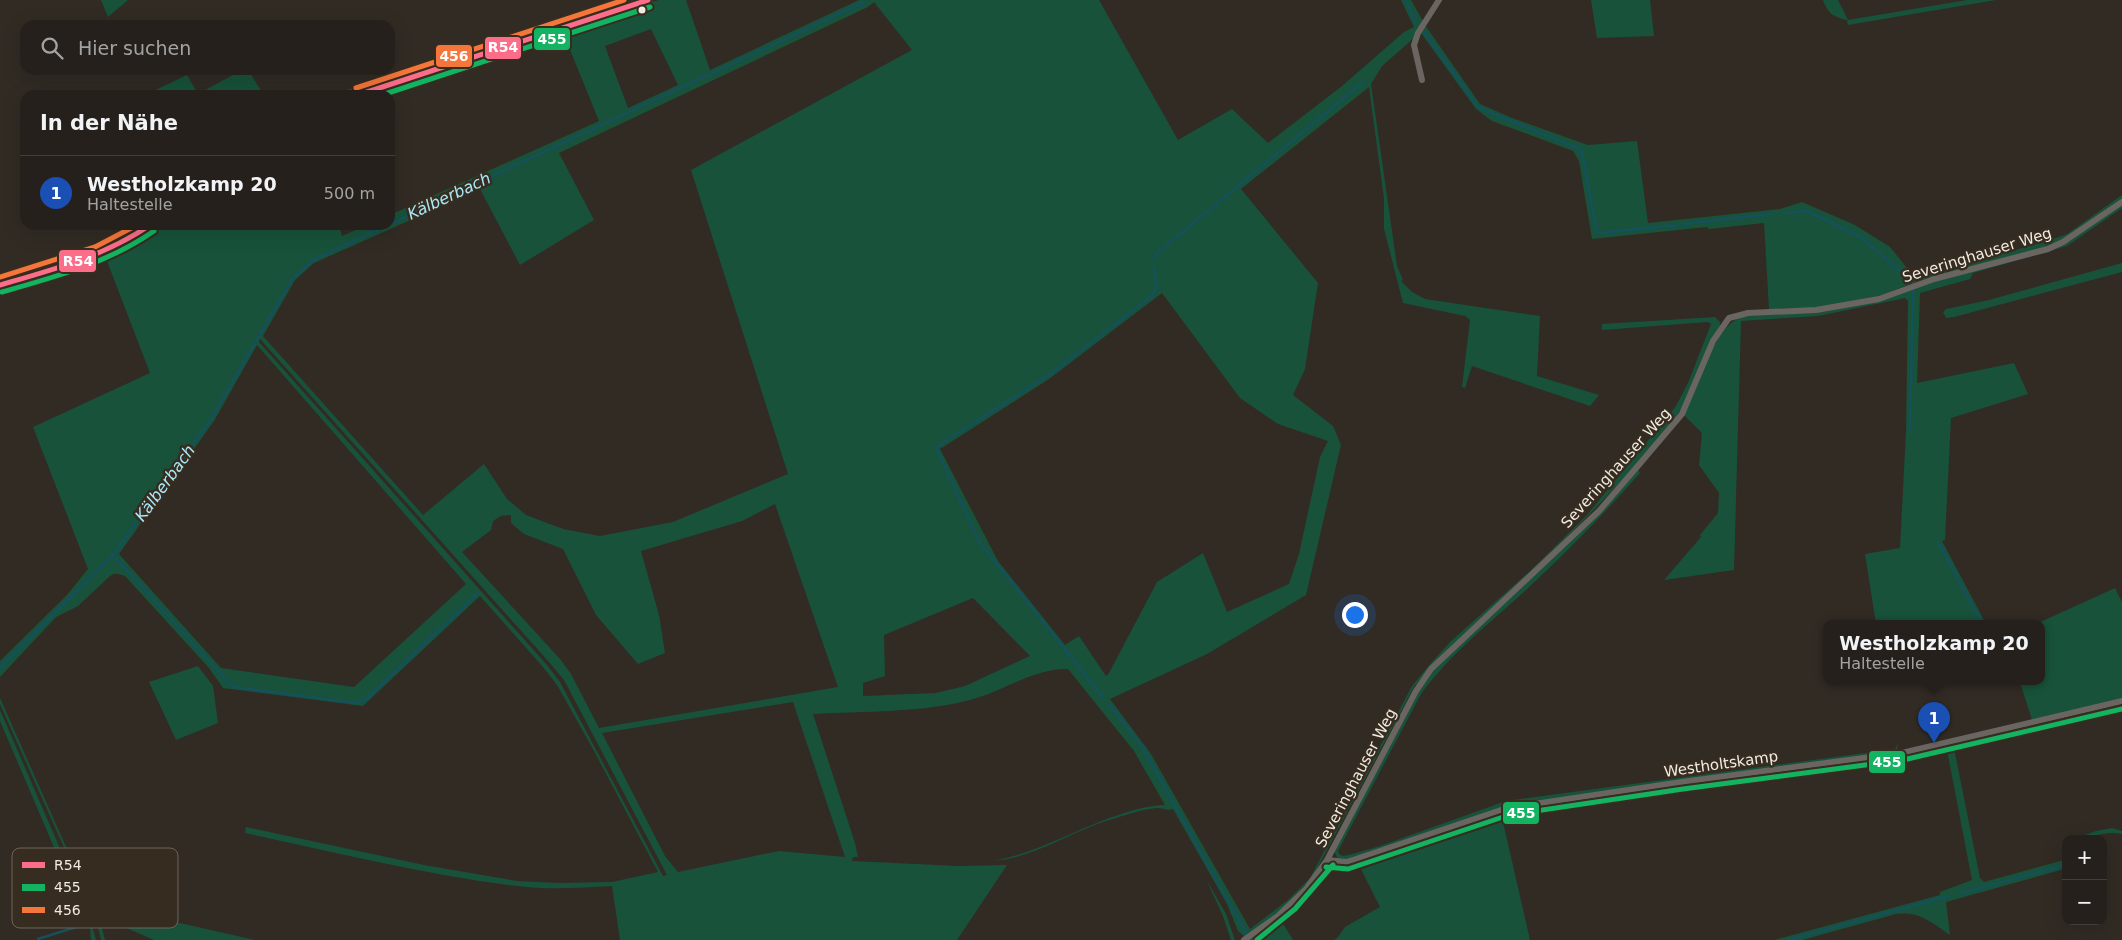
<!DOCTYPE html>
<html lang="de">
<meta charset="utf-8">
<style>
:root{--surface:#25201b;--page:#2d2824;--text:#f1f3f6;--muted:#a3a3a3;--line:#423e3a;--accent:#db2777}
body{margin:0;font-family:"DejaVu Sans",sans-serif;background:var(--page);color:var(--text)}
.controls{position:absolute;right:15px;bottom:15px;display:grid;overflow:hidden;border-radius:10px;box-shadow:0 5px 20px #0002}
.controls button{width:45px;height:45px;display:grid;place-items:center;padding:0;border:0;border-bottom:1px solid var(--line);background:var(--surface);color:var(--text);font:25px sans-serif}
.you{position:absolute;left:1354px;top:614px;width:18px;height:18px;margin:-12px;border:4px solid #fff;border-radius:50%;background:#1a73e8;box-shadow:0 0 0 8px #1a73e833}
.badge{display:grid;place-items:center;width:32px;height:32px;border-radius:50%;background:var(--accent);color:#fff;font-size:16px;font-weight:700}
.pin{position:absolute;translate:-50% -41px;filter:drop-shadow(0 1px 2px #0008)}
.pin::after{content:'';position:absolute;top:26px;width:18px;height:15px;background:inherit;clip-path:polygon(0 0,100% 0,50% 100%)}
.popup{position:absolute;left:1823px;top:620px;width:222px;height:65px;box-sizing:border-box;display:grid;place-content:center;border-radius:10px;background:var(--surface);filter:drop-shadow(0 1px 4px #0005);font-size:16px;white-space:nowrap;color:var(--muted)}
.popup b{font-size:19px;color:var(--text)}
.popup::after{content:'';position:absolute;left:50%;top:100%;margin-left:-10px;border:10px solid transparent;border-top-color:var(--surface)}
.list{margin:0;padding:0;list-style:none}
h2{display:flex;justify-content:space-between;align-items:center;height:65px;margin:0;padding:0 20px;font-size:21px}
h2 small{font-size:16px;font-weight:400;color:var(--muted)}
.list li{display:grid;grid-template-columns:32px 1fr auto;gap:15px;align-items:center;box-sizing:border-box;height:75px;padding:0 20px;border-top:1px solid var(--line)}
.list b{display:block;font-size:19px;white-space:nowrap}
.list p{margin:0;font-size:16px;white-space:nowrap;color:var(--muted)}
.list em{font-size:16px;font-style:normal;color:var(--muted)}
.icon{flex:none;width:28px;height:28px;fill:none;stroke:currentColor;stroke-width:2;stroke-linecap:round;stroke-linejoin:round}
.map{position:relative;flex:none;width:2122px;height:940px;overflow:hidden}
.search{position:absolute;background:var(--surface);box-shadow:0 5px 20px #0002;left:20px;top:20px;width:375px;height:55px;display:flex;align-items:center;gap:12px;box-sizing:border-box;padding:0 18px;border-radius:15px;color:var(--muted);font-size:19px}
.panel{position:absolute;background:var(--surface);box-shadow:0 5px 20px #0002;left:20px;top:90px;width:375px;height:140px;border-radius:15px}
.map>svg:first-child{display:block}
</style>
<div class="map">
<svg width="2122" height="940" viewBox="0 0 2122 940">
<rect width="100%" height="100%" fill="#312b24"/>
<path fill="#18523a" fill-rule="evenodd" d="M 101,0 L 128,0 L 108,17 Z
M 617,0 L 627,1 L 348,95 L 332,95 Z
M 659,0 L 686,0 L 710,70 L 859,0 L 1099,0 L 1178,140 L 1232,109 L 1268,143 L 1342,86 L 1404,32 L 1414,27 L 1401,0 L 1411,0 L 1423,21 L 1414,38 L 1382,66 L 1371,84 L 1397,266 L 1403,280 L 1401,281 L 1412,292 L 1425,299 L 1540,316 L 1537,376 L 1599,395 L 1590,406 L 1472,366 L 1465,388 L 1462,387 L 1470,320 L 1465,316 L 1403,303 L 1384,229 L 1384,199 L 1369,87 L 1241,189 L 1318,283 L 1305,369 L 1293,395 L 1333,426 L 1341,445 L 1306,595 L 1207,654 L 1110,699 L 1151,754 L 1250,929 L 1288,900 L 1310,878 L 1412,686 L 1431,663 L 1450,642 L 1530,571 L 1586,516 L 1646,443 L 1676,406 L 1688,383 L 1711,324 L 1708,322 L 1602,330 L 1602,324 L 1715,317 L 1720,322 L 1720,326 L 1686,402 C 1668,430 1644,457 1621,481 C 1562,546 1496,603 1433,664 L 1414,687 L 1312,878 L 1277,914 L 1245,937 L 1238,931 L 1227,904 L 1173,809 C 1167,811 1163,808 1157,808 C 1141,809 1124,816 1109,820 C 1070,832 1034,858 993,861 C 1038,853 1079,827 1124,813 C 1137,809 1152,805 1165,805 L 1134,751 L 1068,669 C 1034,668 1002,692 970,700 C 921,713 864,711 813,714 L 855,843 L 858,857 L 853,857 L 852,861 L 958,866 L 1007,865 L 957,940 L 620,940 L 612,886 C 580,888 548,890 517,886 C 425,875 335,852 245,833 L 246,827 L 424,865 L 517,881 L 559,883 L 612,882 L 658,872 L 593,749 L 557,685 L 543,667 L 480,596 L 363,706 L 223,688 L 209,668 L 125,576 C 118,574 115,572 109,577 L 78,606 L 56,617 L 0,677 L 0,661 L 67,595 L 88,569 L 33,427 L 150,373 L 107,261 L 0,294 L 0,289 L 105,255 L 131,243 L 156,225 L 339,225 L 342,236 L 367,225 L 390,225 L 390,215 L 599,121 L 564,35 L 382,95 L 368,95 L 632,10 L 634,12 L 638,11 L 641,5 ZM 874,2 L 912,50 L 691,170 L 788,474 L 673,522 L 600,536 L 563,529 L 526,515 L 507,499 L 484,464 L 423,515 L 263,336 L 295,280 L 314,263 L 480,189 L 520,265 L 594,220 L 559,153 L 868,7 ZM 651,29 L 678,85 L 628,108 L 605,46 ZM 1162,293 L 1240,398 L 1278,424 L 1328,441 L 1320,457 L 1299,554 L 1289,584 L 1227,612 L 1203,553 L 1157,582 L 1109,673 L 1106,676 L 1079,636 L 1065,645 L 998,561 L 940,449 L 1049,379 ZM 260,339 L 549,662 L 564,680 L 667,875 L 663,876 L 560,682 L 547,665 L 259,342 ZM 257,345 L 466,584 L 354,687 L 221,668 L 119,554 L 214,421 ZM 775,504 L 838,687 L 599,728 L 571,674 L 561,660 L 462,552 L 491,530 L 493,521 L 501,516 L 511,515 L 511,523 L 524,534 L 563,549 L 596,615 L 638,664 L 665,653 L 659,615 L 641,551 L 742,521 ZM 973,598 L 1030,656 L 965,686 L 936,693 L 863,696 L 863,683 L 885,676 L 884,635 ZM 793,702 L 845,857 L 779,851 L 678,872 L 665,856 L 602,733 Z
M 1591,0 L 1650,0 L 1654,36 L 1597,38 Z
M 1823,0 L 1838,0 L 1848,20 L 1967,0 L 1996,0 L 1848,25 L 1847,20 C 1834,17 1828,14 1823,0 Z
M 1425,25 L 1480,104 L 1512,118 L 1588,145 L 1637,141 L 1648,223 L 1780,209 L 1802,202 L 1855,225 L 1890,247 L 1916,279 L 2056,238 L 2067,234 L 2122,195 L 2122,200 L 2060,241 L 2046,247 L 1918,281 L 1879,296 L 1815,308 L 1769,309 L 1764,223 L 1709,229 L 1707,227 L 1592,239 L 1579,161 L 1573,151 L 1492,121 L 1476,109 L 1421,33 Z
M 236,70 L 248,70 L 264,95 L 145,95 L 187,75 L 198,94 L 233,75 Z
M 2122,204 L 2122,208 L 2067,246 L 1973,273 L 1970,279 L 1920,293 L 1917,383 L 2014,363 L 2028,394 L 1951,418 L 1945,540 L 1942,541 L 1986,624 L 1876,624 L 1865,554 L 1900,548 L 1906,431 L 1908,301 L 1905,298 L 1818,316 L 1741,321 L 1734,570 L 1664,580 L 1701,537 L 1700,535 L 1718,513 L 1719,493 L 1699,465 L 1702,433 L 1684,415 C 1695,389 1714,327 1741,317 L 1879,300 L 1933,282 L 2048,250 Z
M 138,225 L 145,225 L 109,246 L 39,269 L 32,268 L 102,244 Z
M 2122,263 L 2122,272 L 1954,317 L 1946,318 L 1943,312 L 1946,309 L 1989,300 Z
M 1638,470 L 1640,473 C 1604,514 1566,553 1526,590 C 1490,623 1450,654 1421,694 L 1338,851 L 1339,854 L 1343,856 L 1356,853 L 1380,846 L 1506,801 L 1895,749 L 1898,744 L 1897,751 L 1509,805 L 1381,849 L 1350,859 L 1338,860 L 1334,851 L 1418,693 L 1432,672 Z
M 2115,588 L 2122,602 L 2122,698 L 2032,720 L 2020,682 L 2042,682 L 2042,624 L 2036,624 Z
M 198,666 L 213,686 L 218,723 L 176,740 L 149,682 Z
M 0,698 L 91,903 L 255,940 L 154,940 L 99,916 L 105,940 L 101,940 L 96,919 L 0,704 Z
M 0,710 L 84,904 L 84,909 L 81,915 L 80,908 L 0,721 Z
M 1964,741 L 1954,748 L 1980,878 L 1984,882 L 2064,860 L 2066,849 L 2064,869 L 1946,902 L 1950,935 C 1932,923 1920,911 1896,914 L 1802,940 L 1774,940 L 1940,895 L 1940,892 L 1972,880 L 1946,745 Z
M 1494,814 L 1500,817 L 1503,822 L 1530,940 L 1334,940 L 1338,937 L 1345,927 L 1380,907 L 1357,861 Z
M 2112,828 L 2122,831 L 2122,834 C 2101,830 2094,839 2074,839 L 2096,831 Z
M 1206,879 L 1226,914 L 1235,940 L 1231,940 L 1223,916 Z
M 1279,917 L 1293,940 L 1247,940 Z
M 82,918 L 90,919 L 96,940 L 91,940 L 90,927 Z"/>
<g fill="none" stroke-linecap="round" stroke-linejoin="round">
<path stroke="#15515d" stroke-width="2.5" d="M 1406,0 L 1415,22
M 1424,32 L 1479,108 L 1580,149 L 1582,152 L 1596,227 L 1599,233 L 1677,225
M 1783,213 L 1807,211 L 1861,237 L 1913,283
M 1683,224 L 1772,214
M 1154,259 L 1156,254 L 1363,82
M 1910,429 L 1913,290
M 1938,542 L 1982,624
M 113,555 L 230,684 L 235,687 L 355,703 L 366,699 L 478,593
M 0,668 L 113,555 L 211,419 L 292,279 L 313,260 L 864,2
M 1103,697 L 980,543 L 936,448 L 936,447 L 1050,374 L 1152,296 L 1156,288 L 1154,266
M 1109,704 L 1142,747 L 1246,933
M 1961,893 L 2066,865
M 38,939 L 89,923
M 1788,940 L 1949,896"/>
<path stroke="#6a6560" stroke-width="6" d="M 1422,80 L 1414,45 L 1418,33 L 1439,0
M 1327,860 L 1346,862 L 1356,859 L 1507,808 L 1682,782 L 1902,753 L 2122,701
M 1244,940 L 1278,916 L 1306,889 L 1327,860 L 1416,691 L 1431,669 L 1599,511 L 1637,467 L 1682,414 L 1713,341 L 1729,318 L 1748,313 L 1816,310 L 1879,299 L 1934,279 L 2048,249 L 2063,242 L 2122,202"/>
<path stroke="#6a6560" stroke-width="9" d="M 358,95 L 648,0
M 0,285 C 48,271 111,256 150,225"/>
<defs>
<path id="bus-1" d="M 358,95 L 648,0
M 0,285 C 52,270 105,256 150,225"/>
<path id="bus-2" d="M 382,95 L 650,7
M 2,292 C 55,277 108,263 154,231
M 1326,867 L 1348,869 L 1509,815 L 1683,789 L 1903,760 L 2122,709
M 1257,940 L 1295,909 L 1333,865"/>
<path id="bus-3" d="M 356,88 L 624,0
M 0,277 L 95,247 L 137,225"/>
</defs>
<use href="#bus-1" stroke="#362c1f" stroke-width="9"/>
<use href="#bus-2" stroke="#362c1f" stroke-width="9"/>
<use href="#bus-3" stroke="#362c1f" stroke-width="9"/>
<use href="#bus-1" stroke="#fb6d88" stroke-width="5"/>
<use href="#bus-2" stroke="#13b361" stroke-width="5"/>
<use href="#bus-3" stroke="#f5763a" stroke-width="5"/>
</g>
<circle fill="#f1eae2" stroke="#362c1f" stroke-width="2" cx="642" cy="10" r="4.5"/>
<g text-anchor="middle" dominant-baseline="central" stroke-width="5" stroke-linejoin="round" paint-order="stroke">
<g font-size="15" fill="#f1eae2" stroke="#362c1f">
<text transform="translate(1977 255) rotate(-17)">Severinghauser Weg</text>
<text transform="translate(1616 468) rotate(-48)">Severinghauser Weg</text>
<text transform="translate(1721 764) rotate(-8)">Westholtskamp</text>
<text transform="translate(1356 778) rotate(-62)">Severinghauser Weg</text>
</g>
<g font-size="16" font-style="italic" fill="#a9e9fa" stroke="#362c1f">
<text transform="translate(449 196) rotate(-25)">Kälberbach</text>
<text transform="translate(165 483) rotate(-54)">Kälberbach</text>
</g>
</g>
<rect x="12" y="848" width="166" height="80" rx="8" fill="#362c1f" stroke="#6e655a" stroke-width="1"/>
<rect x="22" y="862" width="23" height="6" fill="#fb6d88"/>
<rect x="22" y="884" width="23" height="7" fill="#13b361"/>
<rect x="22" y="907" width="23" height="6" fill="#f5763a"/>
<g font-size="14" fill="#f1eae2">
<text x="54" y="870">R54</text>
<text x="54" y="892">455</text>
<text x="54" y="915">456</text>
</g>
<g stroke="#362c1f" stroke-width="2">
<rect x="533" y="27" width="38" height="24" rx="5" fill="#13b361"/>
<rect x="484" y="36" width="38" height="24" rx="5" fill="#fb6d88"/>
<rect x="435" y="44" width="38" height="24" rx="5" fill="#f5763a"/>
<rect x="58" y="249" width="39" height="24" rx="5" fill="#fb6d88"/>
<rect x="1868" y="750" width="38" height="24" rx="5" fill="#13b361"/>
<rect x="1502" y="801" width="38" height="24" rx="5" fill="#13b361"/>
</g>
<g font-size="14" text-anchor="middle" font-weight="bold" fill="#fff">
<text x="552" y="44">455</text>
<text x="503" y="52">R54</text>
<text x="454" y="61">456</text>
<text x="78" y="266">R54</text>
<text x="1887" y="767">455</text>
<text x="1521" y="818">455</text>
</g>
</svg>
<div class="controls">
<button>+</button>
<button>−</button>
</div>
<div class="you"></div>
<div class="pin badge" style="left:1934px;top:743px;background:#1a4fb4">1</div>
<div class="popup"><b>Westholzkamp 20</b>Haltestelle</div>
<div class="search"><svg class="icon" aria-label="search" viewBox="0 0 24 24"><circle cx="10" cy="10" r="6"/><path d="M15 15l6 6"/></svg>Hier suchen</div>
<section class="panel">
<h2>In der Nähe<small></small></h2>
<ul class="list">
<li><span class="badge" style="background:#1a4fb4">1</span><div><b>Westholzkamp 20</b><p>Haltestelle</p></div><em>500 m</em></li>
</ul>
</section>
</div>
